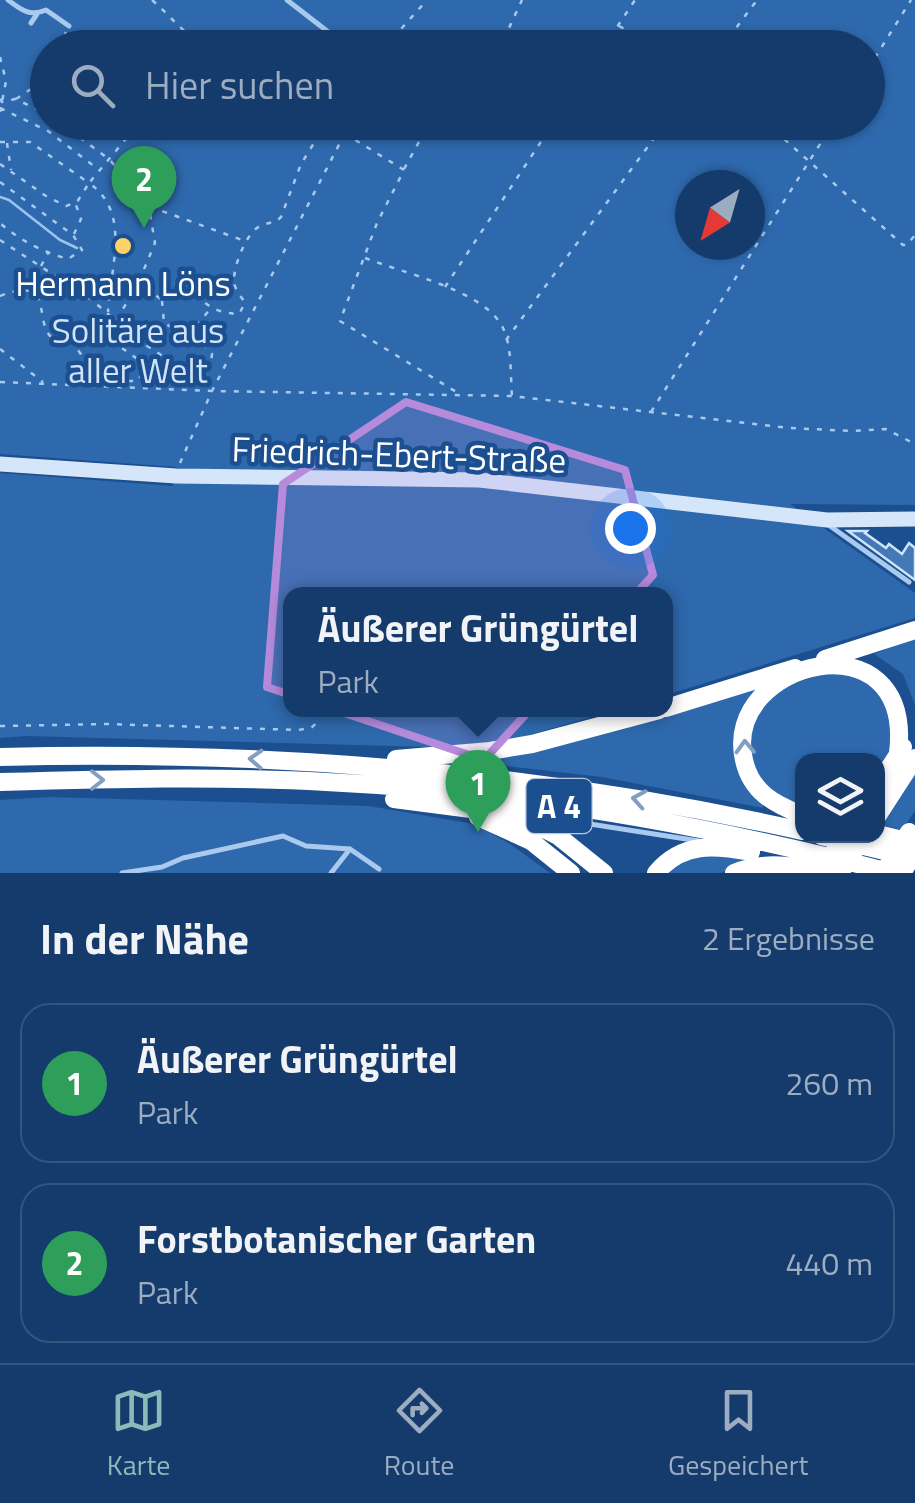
<!DOCTYPE html>
<html lang="de">
<meta charset="utf-8">
<style>
:root{--surface:#143b6b;--page:#214673;--text:#f1f3f6;--muted:#9dadc1;--line:#33557e;--accent:#8bbbb9}
body{margin:0;font-family:"Titillium Web",sans-serif;background:var(--page);color:var(--text)}
.controls{position:absolute;right:30px;bottom:30px;display:grid;overflow:hidden;border-radius:20px;box-shadow:0 2px 8px #0004}
.controls button{width:90px;height:90px;display:grid;place-items:center;padding:0;border:0;border-bottom:2px solid var(--line);background:var(--surface);color:var(--text);font:50px sans-serif}
.compass{position:absolute;left:675px;top:170px;width:90px;height:90px;border-radius:50%;background:var(--surface);box-shadow:0 2px 8px #0004;rotate:217deg}
.you{position:absolute;left:630px;top:528px;width:35px;height:35px;margin:-25px;border:8px solid #fff;border-radius:50%;background:#1a73e8;box-shadow:0 0 0 15px #1a73e833}
.badge{display:grid;place-items:center;width:65px;height:65px;border-radius:50%;background:var(--accent);color:#fff;font-size:32px;font-weight:700}
.pin{position:absolute;translate:-50% -82px;filter:drop-shadow(0 2px 5px #0008)}
.pin::after{content:'';position:absolute;top:52px;width:35px;height:30px;background:inherit;clip-path:polygon(0 0,100% 0,50% 100%)}
.popup{position:absolute;left:283px;top:587px;width:390px;height:130px;box-sizing:border-box;display:grid;place-content:center;border-radius:20px;background:var(--surface);filter:drop-shadow(0 2px 8px #0005);font-size:32px;white-space:nowrap;color:var(--muted)}
.popup b{font-size:38px;color:var(--text)}
.popup::after{content:'';position:absolute;left:50%;top:100%;margin-left:-20px;border:20px solid transparent;border-top-color:var(--surface)}
.list{margin:0;padding:0;list-style:none}
h2{display:flex;justify-content:space-between;align-items:center;height:130px;margin:0;padding:0 40px;font-size:42px}
h2 small{font-size:32px;font-weight:400;color:var(--muted)}
.list li{display:grid;grid-template-columns:65px 1fr auto;gap:30px;align-items:center;box-sizing:border-box;height:160px;margin:0 20px 20px;padding:0 20px;border:2px solid var(--line);border-radius:30px}
.list b{display:block;font-size:38px;white-space:nowrap}
.list p{margin:0;font-size:32px;white-space:nowrap;color:var(--muted)}
.list em{font-size:32px;font-style:normal;color:var(--muted)}
.icon{flex:none;width:55px;height:55px;fill:none;stroke:currentColor;stroke-width:2;stroke-linecap:round;stroke-linejoin:round}
.map{position:relative;flex:none;width:915px;height:873px;overflow:hidden}
.search{position:absolute;background:var(--surface);box-shadow:0 2px 8px #0004;left:30px;right:30px;top:30px;height:110px;display:flex;align-items:center;gap:25px;box-sizing:border-box;padding:0 35px;border-radius:55px;color:var(--muted);font-size:38px}
.sheet{height:490px;background:var(--surface)}
nav{display:flex;justify-content:space-around;align-items:center;box-sizing:border-box;height:140px;border-top:2px solid var(--line);background:var(--surface);font-size:28px;color:var(--muted)}
nav a{display:grid;justify-items:center;gap:5px}
nav .on{color:var(--accent)}
.map>svg:first-child{display:block}
</style>
<div class="map">
<svg width="915" height="873" viewBox="0 0 915 873">
<rect width="100%" height="100%" fill="#1b4f8f"/>
<path fill="#2e69ad" fill-rule="evenodd" d="M 0,0 L 915,0 L 915,505 L 790,504 L 915,593 L 915,618 L 666,695 L 666,594 L 290,594 L 290,710 L 616,710 L 508,741 L 431,747 L 27,736 L 0,738 L 0,473 L 173,486 L 176,467 L 0,454 ZM 48,48 L 868,48 L 868,122 L 48,122 ZM 690,185 L 750,185 L 750,245 L 690,245 Z
M 915,638 L 915,705 L 903,674 L 874,654 Z
M 841,670 L 889,689 L 896,746 L 878,773 L 878,761 L 802,761 L 802,808 L 782,802 L 751,768 C 752,754 749,734 753,720 C 763,686 813,678 841,670 Z
M 775,680 L 739,725 L 764,801 L 763,808 L 602,777 L 471,762 Z
M 915,769 L 915,811 L 902,830 L 878,824 Z
M 48,797 L 369,806 L 474,824 L 510,844 L 550,873 L 0,873 L 0,800 Z
M 694,852 L 756,860 L 721,873 L 662,873 Z"/>
<g fill="none" stroke-linecap="round" stroke-linejoin="round">
<path stroke="#9cc4f0" stroke-width="2.5" d="M 0,197 L 9,200 L 60,240 L 77,248"/>
</g>
<path fill="#4478b7" stroke="#cfe3fa" stroke-width="2.5" d="M 848,531 L 867,531 L 865,533 L 886,548 L 889,544 L 902,554 L 909,543 L 915,548 L 915,580 Z"/>
<g fill="none" stroke-linecap="round" stroke-linejoin="round">
<path stroke="#a9c9ee" stroke-width="2.5" stroke-dasharray="5 8" stroke-linecap="butt" d="M 152,0 C 187,30 188,50 240,37 L 257,48
M 619,26 L 660,48
M 60,48 L 66,32
M 173,48 L 183,34
M 384,48 L 427,0
M 493,48 L 509,28 L 522,0
M 603,48 L 635,0
M 721,48 L 757,0
M 0,57 L 6,81 L 0,112
M 868,69 L 911,0
M 31,89 L 48,97
M 0,99 L 2,102 L 15,99 L 48,114
M 16,99 L 34,87 L 48,70
M 0,108 L 48,131 L 99,170
M 59,122 L 110,160 L 148,207
M 105,122 L 125,137
M 350,122 L 344,133 L 404,170 L 377,223 L 340,321 L 458,393
M 765,122 L 903,245 L 907,245 L 915,235
M 0,142 L 30,142 L 89,183 L 140,122
M 7,143 L 11,170
M 0,164 L 46,196 L 66,206 L 77,202 L 89,183 C 132,213 110,267 108,312
M 404,169 L 430,122
M 0,182 L 73,235 L 82,250 L 68,259 C 43,252 19,240 0,223
M 74,234 L 81,219 L 76,205
M 0,240 L 92,300 L 116,321 L 138,283 L 161,299 L 174,284 L 185,283 C 202,301 211,313 239,314 L 245,303 C 241,296 235,290 234,282 C 233,267 246,233 260,226 C 268,222 274,224 281,217 L 301,164 L 327,122
M 365,258 C 401,272 475,289 498,320 C 513,338 510,374 512,396
M 41,266 L 48,253
M 139,281 L 155,243 L 149,208 L 151,207 L 242,240
M 445,287 L 554,122
M 35,292 L 46,273
M 0,296 C 54,275 34,317 50,336 L 69,337 L 96,376 L 112,375 L 122,381 L 138,381 L 146,365 L 112,341 L 110,335 L 116,321 L 144,344 L 202,381 L 211,363 L 212,354 L 196,336 L 195,328 L 210,309
M 162,301 L 164,323 L 187,336 L 194,336
M 506,340 L 666,122
M 0,349 L 43,382
M 0,382 L 212,391 L 512,396 L 789,428 L 853,431 L 886,429 L 915,444
M 651,412 L 834,122
M 180,463 L 212,391 L 344,135
M 0,726 L 107,724 L 298,730 L 311,728 L 320,720"/>
<path stroke="#a9c9ee" stroke-width="5" d="M 8,0 C 21,10 30,17 46,10 L 69,26
M 287,0 L 349,48
M 31,23 L 37,14
M 830,526 L 909,582
M 532,815 L 699,841
M 122,873 L 162,867 L 183,858 L 283,836 L 306,846 L 350,849 L 379,869
M 331,873 L 350,849"/>
<path stroke="#d6e6fa" stroke-width="15" d="M 0,464 L 176,476 L 479,480 L 827,520 L 915,519"/>
<path stroke="#fff" stroke-width="18" d="M 825,659 L 915,630
M 666,708 L 795,668
M 0,757 C 270,750 538,772 802,831
M 396,759 L 490,751 L 532,744 L 659,710
M 0,782 C 108,779 217,776 326,782 C 516,791 708,825 893,873
M 878,785 L 903,747
M 394,799 L 516,815 L 558,836 L 604,873
M 802,815 C 774,804 751,792 744,760 C 721,660 915,613 898,753
M 878,815 L 915,758
M 478,817 L 531,841 L 571,873
M 878,834 L 915,843
M 821,836 L 910,857
M 656,873 C 682,842 714,845 751,852
M 734,873 C 765,860 794,866 826,873"/>
<path stroke="#fff" stroke-width="18" d="M 820,873 L 845,836
M 840,873 L 864,836
M 883,873 L 909,832
M 902,873 L 915,852"/>
</g>
<defs><path id="oneway-chevron" d="M-2-3.5L2.5 0L-2 3.5" fill="none" stroke-width="1.6" stroke-linecap="round" stroke-linejoin="round" transform="scale(2.5)"/></defs>
<g stroke="#829ec1">
<use href="#oneway-chevron" transform="translate(745 747) rotate(-92)"/>
<use href="#oneway-chevron" transform="translate(256 759) rotate(-177)"/>
<use href="#oneway-chevron" transform="translate(97 780)"/>
<use href="#oneway-chevron" transform="translate(639 799) rotate(-170)"/>
</g>
<path fill="#b68bdc" fill-opacity="0.2" stroke="#b68bdc" stroke-width="8" stroke-linejoin="round" d="M 406,402 L 625,470 L 653,575 L 484,760 L 267,687 L 283,484 Z"/>
<circle fill="#ffd166" stroke="#1b4f8f" stroke-width="4" cx="123" cy="246" r="10"/>
<g text-anchor="middle" dominant-baseline="central" stroke-width="9" stroke-linejoin="round" paint-order="stroke">
<rect fill="#1b4f8f" stroke="#bbcadd" stroke-width="2.5" x="526.5" y="779" width="65" height="54" rx="8"/>
<g font-size="32" font-weight="bold" fill="#fff">
<text x="559" y="806">A 4</text>
</g>
<g font-size="35" fill="#fff" stroke="#1b4f8f">
<text x="123" y="283">Hermann Löns</text>
</g>
<g font-size="35" fill="#cfe3fa" stroke="#1b4f8f">
<text x="138" y="330">Solitäre aus<tspan x="138" dy="40">aller Welt</tspan></text>
</g>
<g font-size="35" fill="#fff" stroke="#1b4f8f">
<text transform="translate(399 454) rotate(2)">Friedrich-Ebert-Straße</text>
</g>
</g>
</svg>
<div class="controls">
<button><svg class="icon" aria-label="layers" viewBox="0 0 24 24"><path d="M12 4l9 5-9 5-9-5zM3 14l9 5 9-5"/></svg></button>
</div>
<svg class="compass" viewBox="-18 -18 36 36"><path d="M0-13l5 13h-10z" fill="#e53935"/><path d="M0 13l5-13h-10z" fill="#9dadc1"/></svg>
<div class="you"></div>
<div class="pin badge" style="left:478px;top:832px;background:#2e9e5b">1</div>
<div class="popup"><b>Äußerer Grüngürtel</b>Park</div>
<div class="pin badge" style="left:144px;top:228px;background:#2e9e5b">2</div>
<div class="search"><svg class="icon" aria-label="search" viewBox="0 0 24 24"><circle cx="10" cy="10" r="6"/><path d="M15 15l6 6"/></svg>Hier suchen</div>
</div>
<section class="sheet">
<h2>In der Nähe<small>2 Ergebnisse</small></h2>
<ul class="list">
<li><span class="badge" style="background:#2e9e5b">1</span><div><b>Äußerer Grüngürtel</b><p>Park</p></div><em>260 m</em></li>
<li><span class="badge" style="background:#2e9e5b">2</span><div><b>Forstbotanischer Garten</b><p>Park</p></div><em>440 m</em></li>
</ul>
</section>
<nav>
<a class="on"><svg class="icon" aria-label="map" viewBox="0 0 24 24"><path d="M3 6l6-2 6 2 6-2v14l-6 2-6-2-6 2zM9 4v14M15 6v14"/></svg>Karte</a>
<a><svg class="icon" aria-label="directions" viewBox="0 0 24 24"><path d="M12 3l9 9-9 9-9-9zM9 14v-3h6M13 9l2 2-2 2"/></svg>Route</a>
<a><svg class="icon" aria-label="saved" viewBox="0 0 24 24"><path d="M7 4h10v16l-5-4-5 4z"/></svg>Gespeichert</a>
</nav>
